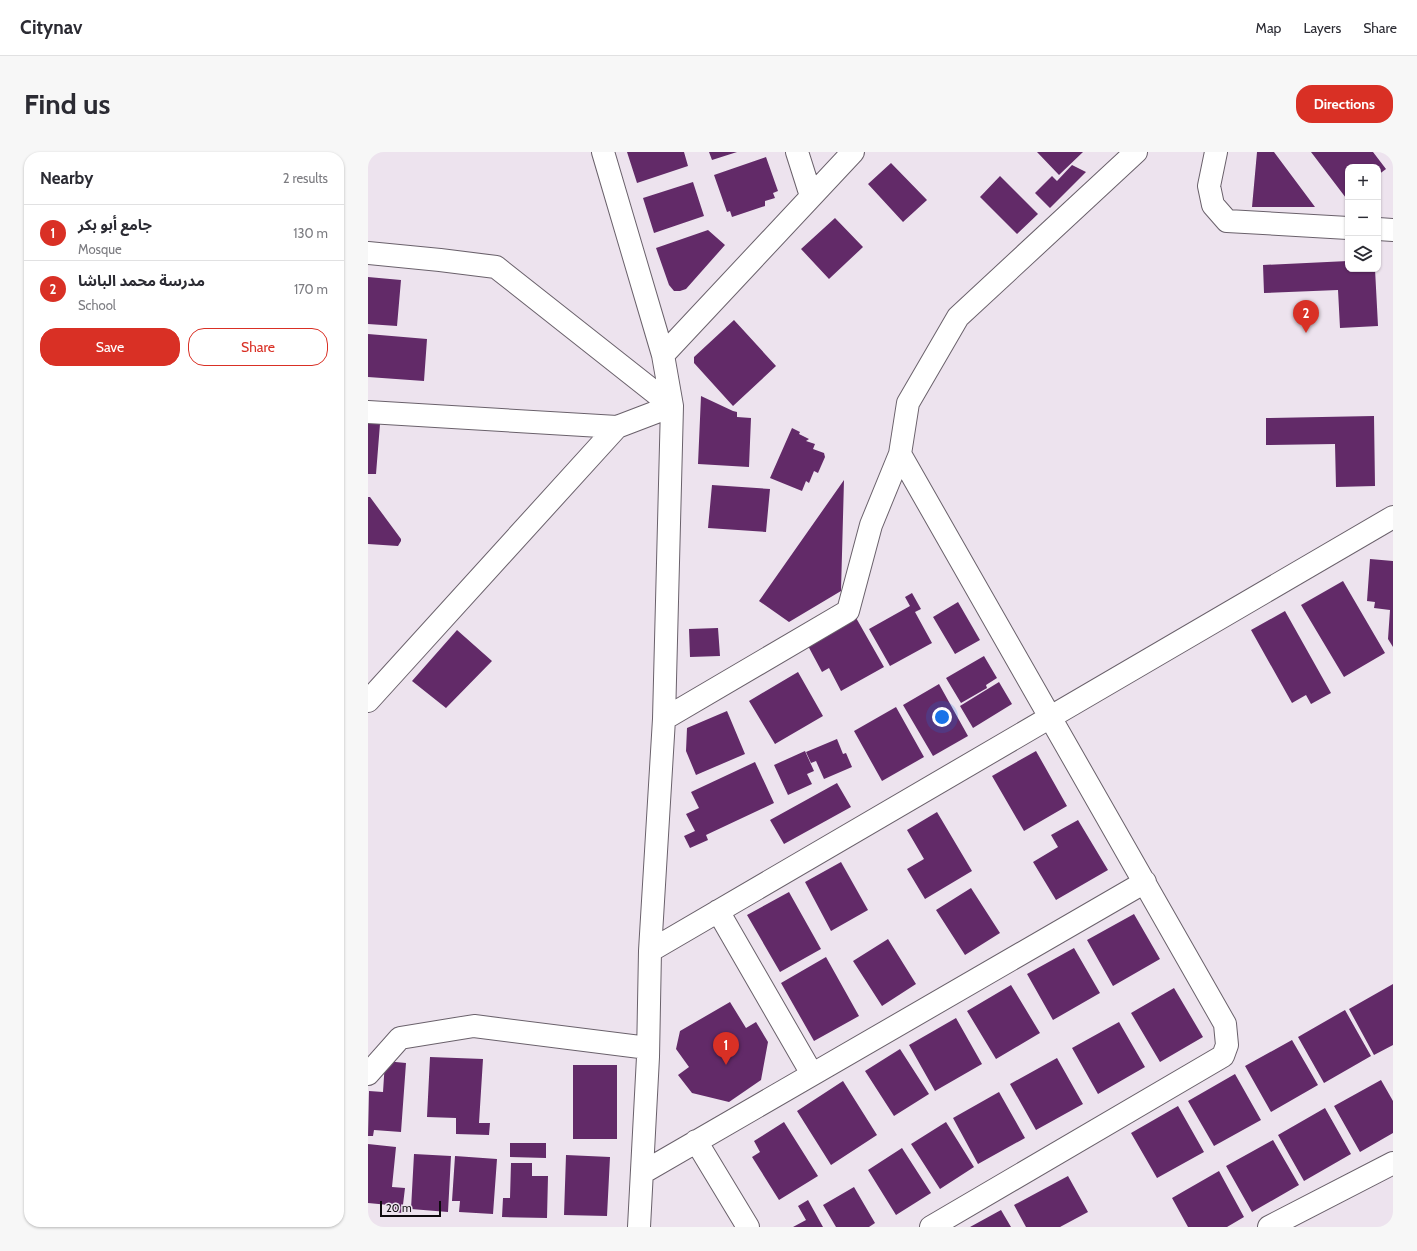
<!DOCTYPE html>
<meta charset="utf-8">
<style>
:root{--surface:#fff;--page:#f7f7f7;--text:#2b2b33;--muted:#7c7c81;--line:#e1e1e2;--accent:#d93025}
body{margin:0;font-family:Cabin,"Noto Sans Arabic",sans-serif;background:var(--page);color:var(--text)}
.controls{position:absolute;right:12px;top:12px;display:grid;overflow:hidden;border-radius:8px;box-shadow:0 1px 3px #0004}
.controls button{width:36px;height:36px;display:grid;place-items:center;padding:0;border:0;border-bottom:1px solid var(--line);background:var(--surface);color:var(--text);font:20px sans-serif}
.scale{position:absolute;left:12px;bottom:10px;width:61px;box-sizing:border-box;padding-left:4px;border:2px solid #0e0a0e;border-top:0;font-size:11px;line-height:14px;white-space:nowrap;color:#0e0a0e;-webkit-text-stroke:3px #ede3ee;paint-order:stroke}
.you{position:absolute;left:574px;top:565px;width:14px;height:14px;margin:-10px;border:3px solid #fff;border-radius:50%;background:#1a73e8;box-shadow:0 0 0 6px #1a73e833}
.badge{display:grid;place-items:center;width:26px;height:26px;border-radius:50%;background:var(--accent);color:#fff;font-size:13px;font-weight:700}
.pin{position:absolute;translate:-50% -33px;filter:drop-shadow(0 1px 2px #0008)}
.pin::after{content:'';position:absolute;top:21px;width:14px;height:12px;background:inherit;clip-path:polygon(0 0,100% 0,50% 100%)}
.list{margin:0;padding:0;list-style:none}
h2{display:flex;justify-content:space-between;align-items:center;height:52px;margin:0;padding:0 16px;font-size:17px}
h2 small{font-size:13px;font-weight:400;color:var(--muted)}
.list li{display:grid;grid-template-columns:26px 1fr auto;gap:12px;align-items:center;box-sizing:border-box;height:56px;padding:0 16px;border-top:1px solid var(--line)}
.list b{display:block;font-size:15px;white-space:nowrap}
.list p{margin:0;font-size:13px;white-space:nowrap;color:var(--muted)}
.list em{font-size:13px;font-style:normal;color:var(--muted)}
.actions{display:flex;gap:8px;padding:12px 16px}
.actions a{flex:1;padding:9px 0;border:1px solid var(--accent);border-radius:16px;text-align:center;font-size:14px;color:var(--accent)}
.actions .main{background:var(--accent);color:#fff}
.icon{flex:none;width:22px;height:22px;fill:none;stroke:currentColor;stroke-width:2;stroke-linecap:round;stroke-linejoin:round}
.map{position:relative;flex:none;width:1025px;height:1075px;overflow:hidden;border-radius:16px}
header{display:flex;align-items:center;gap:24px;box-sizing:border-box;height:56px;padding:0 20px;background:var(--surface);border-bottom:1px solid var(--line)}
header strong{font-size:19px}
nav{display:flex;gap:22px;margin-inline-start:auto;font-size:14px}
.intro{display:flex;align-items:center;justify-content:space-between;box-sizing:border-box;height:96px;padding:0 24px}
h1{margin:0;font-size:28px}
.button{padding:10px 18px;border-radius:16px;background:var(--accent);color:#fff;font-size:14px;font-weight:700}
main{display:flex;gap:24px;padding:0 24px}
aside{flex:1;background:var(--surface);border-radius:16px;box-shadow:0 1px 3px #0004}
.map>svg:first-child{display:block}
</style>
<header>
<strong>Citynav</strong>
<nav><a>Map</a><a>Layers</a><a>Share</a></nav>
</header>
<div class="intro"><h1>Find us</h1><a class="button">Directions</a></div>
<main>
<aside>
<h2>Nearby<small>2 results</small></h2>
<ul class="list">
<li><span class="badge">1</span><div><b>جامع أبو بكر</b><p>Mosque</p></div><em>130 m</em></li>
<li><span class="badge">2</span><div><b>مدرسة محمد الباشا</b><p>School</p></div><em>170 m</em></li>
</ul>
<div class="actions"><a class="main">Save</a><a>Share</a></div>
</aside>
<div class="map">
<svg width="1025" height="1075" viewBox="0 0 1025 1075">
<rect width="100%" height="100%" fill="#ede3ee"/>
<path fill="#622a68" d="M 259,0 L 316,0 L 320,14 L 269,31 Z
M 341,0 L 369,0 L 344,8 Z
M 669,0 L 715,0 L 691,23 Z
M 889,0 L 906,0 L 947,55 L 884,55 Z
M 943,0 L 1005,0 L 1018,17 L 1010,23 L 1010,15 L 980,15 L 980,45 L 978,46 Z
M 398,5 L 410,39 L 405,41 L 407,46 L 397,49 L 397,54 L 364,65 L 362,59 L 359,60 L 346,23 Z
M 523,11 L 559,48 L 535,70 L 500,32 Z
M 704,13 L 718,20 L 682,56 L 667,41 L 684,24 L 689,29 Z
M 632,24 L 670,62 L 649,82 L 612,45 Z
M 325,30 L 336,64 L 286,81 L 275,46 Z
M 467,66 L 495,95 L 461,127 L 433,97 Z
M 340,78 L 357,93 L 318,137 L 312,139 L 306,139 L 301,133 L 288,96 Z
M 980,109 L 980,117 L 1007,117 L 1010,174 L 972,176 L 970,138 L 896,141 L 895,113 Z
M 0,125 L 33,128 L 29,174 L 0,172 Z
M 366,168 L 408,214 L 365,254 L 326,211 L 326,205 Z
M 0,182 L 59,187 L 56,229 L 0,225 Z
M 333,244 L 365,259 L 369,260 L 369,265 L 383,266 L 381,315 L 330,312 Z
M 1006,264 L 1007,334 L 968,335 L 967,292 L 898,293 L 898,266 Z
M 0,271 L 12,272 L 8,322 L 0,322 Z
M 424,276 L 432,280 L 431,282 L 441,287 L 438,289 L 447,292 L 445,297 L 456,301 L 457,305 L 450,321 L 446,319 L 441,331 L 438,329 L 434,339 L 402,326 Z
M 476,328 L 473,439 L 421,470 L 391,449 Z
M 344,333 L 402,337 L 398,380 L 340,376 Z
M 0,345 L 2,345 L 33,387 L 33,389 L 30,394 L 0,392 Z
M 1002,407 L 1025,409 L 1025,495 L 1020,487 L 1022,458 L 1006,456 L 1007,450 L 999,449 Z
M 975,429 L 1017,501 L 976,525 L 933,453 Z
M 544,441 L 553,457 L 547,460 L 564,491 L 522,514 L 501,477 L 542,454 L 537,445 Z
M 590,450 L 612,488 L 587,502 L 565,465 Z
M 917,459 L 963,541 L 943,552 L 938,543 L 924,551 L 883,478 Z
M 487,464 L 516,515 L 473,539 L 461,516 L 454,520 L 439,492 Z
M 350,476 L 352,504 L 322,505 L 321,477 Z
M 89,478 L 124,509 L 78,556 L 44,529 Z
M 616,504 L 629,526 L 618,533 L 619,536 L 593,551 L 578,526 Z
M 430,520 L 455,564 L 407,592 L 381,549 Z
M 631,530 L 644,552 L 605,576 L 592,554 Z
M 571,532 L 600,584 L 565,604 L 535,553 Z
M 528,555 L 556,605 L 514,629 L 486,579 Z
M 359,559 L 377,602 L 328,623 L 318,599 L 319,576 Z
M 469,587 L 475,602 L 478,601 L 484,615 L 456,627 L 448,609 L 443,611 L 438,600 Z
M 437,599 L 446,619 L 439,622 L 444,632 L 420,643 L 406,613 Z
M 668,599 L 699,654 L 656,679 L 624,624 Z
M 387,610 L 406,651 L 338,683 L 340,688 L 322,696 L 316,684 L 327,679 L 318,662 L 331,656 L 323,640 Z
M 469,631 L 483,655 L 416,692 L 402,668 Z
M 569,660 L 604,719 L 557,747 L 539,717 L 556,707 L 539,678 Z
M 710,668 L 740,718 L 688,748 L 665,710 L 690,695 L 683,683 Z
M 473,710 L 500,758 L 463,779 L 437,730 Z
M 603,736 L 632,781 L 597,803 L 568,758 Z
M 421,740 L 453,797 L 412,820 L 379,763 Z
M 766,762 L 792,807 L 745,834 L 719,788 Z
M 520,787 L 548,832 L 514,854 L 485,809 Z
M 706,796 L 732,841 L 685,868 L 659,822 Z
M 458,805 L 491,864 L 446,889 L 413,831 Z
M 1025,832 L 1025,893 L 1006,903 L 981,857 Z
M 643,833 L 672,881 L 628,907 L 599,859 Z
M 806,836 L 835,885 L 792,910 L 763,861 Z
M 362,850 L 378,876 L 388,870 L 400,890 L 393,928 L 361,950 L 324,941 L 310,923 L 321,915 L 308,897 L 312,879 Z
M 977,858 L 1003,904 L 956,931 L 930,885 Z
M 588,866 L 614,912 L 567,939 L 541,893 Z
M 751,870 L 777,915 L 730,942 L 704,896 Z
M 924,888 L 950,933 L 903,960 L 877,914 Z
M 532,897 L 561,942 L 526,964 L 497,919 Z
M 62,905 L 115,907 L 111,971 L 122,971 L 121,983 L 88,982 L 88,966 L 59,965 Z
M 689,906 L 715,952 L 668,978 L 642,932 Z
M 17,909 L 38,911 L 33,980 L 6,978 L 5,984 L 0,984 L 1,939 L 15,940 Z
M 205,913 L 249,913 L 249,987 L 205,987 Z
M 867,922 L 893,968 L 846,994 L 820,949 Z
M 1013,928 L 1025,949 L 1025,981 L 992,1000 L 966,954 Z
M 475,929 L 509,983 L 463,1013 L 429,959 Z
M 631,940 L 657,986 L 610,1012 L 585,966 Z
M 810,954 L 836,1000 L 789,1026 L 763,981 Z
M 957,956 L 983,1002 L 936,1029 L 910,983 Z
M 416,970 L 450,1024 L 411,1048 L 384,1005 L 392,1000 L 386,989 Z
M 578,970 L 606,1015 L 572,1037 L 543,992 Z
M 905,988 L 931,1033 L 884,1060 L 858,1014 Z
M 142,991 L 178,991 L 178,1006 L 142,1005 Z
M 0,992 L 28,995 L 24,1035 L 37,1036 L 34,1061 L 21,1059 L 21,1053 L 0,1051 Z
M 534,996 L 563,1041 L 528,1063 L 500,1018 Z
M 46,1002 L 83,1004 L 80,1060 L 43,1057 Z
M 198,1003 L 242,1005 L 239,1064 L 196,1063 Z
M 87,1004 L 129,1007 L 125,1062 L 91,1060 L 92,1049 L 84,1049 Z
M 143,1011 L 164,1011 L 164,1024 L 180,1024 L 179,1066 L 134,1065 L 135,1046 L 142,1046 Z
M 851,1019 L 876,1065 L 859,1075 L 820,1075 L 804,1046 Z
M 700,1024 L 720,1060 L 692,1075 L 658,1075 L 646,1053 Z
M 486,1035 L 507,1071 L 501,1075 L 468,1075 L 455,1053 Z
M 440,1048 L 455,1075 L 425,1075 L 438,1068 L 430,1054 Z
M 633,1058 L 643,1075 L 602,1075 Z"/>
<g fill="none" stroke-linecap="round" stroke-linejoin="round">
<defs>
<path id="street" d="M 235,0 L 295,203 L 304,254 L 296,567 L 282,799 L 280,905 L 271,1075
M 429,0 L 443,44
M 848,0 L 841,34 L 845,53 L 859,69 L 980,76
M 1010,77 L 1025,78
M 0,101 L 72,108 L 128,115 L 304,254
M 295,203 L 485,0
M 0,260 L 249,275 L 304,254
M 532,302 L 857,872 L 859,893 L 855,904 L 563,1075
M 0,549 L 249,275
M 296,567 L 480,459 L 503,373 L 532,302 L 540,251 L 590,165 L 768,0
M 350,759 L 444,922
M 282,799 L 1025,365
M 0,922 L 32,886 L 106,874 L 280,896
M 328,989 L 380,1075
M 274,1021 L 777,730"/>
<path id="primary" d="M 901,1075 L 1025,1011"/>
</defs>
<use href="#street" stroke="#6a616b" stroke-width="24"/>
<use href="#primary" stroke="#6a616b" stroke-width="24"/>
<use href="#street" stroke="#fff" stroke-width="22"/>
<use href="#primary" stroke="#fff" stroke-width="22"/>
</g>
</svg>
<div class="controls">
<button>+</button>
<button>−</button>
<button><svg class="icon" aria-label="layers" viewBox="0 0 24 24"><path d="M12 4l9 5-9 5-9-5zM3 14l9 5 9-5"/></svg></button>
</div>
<div class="scale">20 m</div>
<div class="you"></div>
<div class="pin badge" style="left:358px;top:913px">1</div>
<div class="pin badge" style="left:938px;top:181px">2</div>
</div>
</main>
